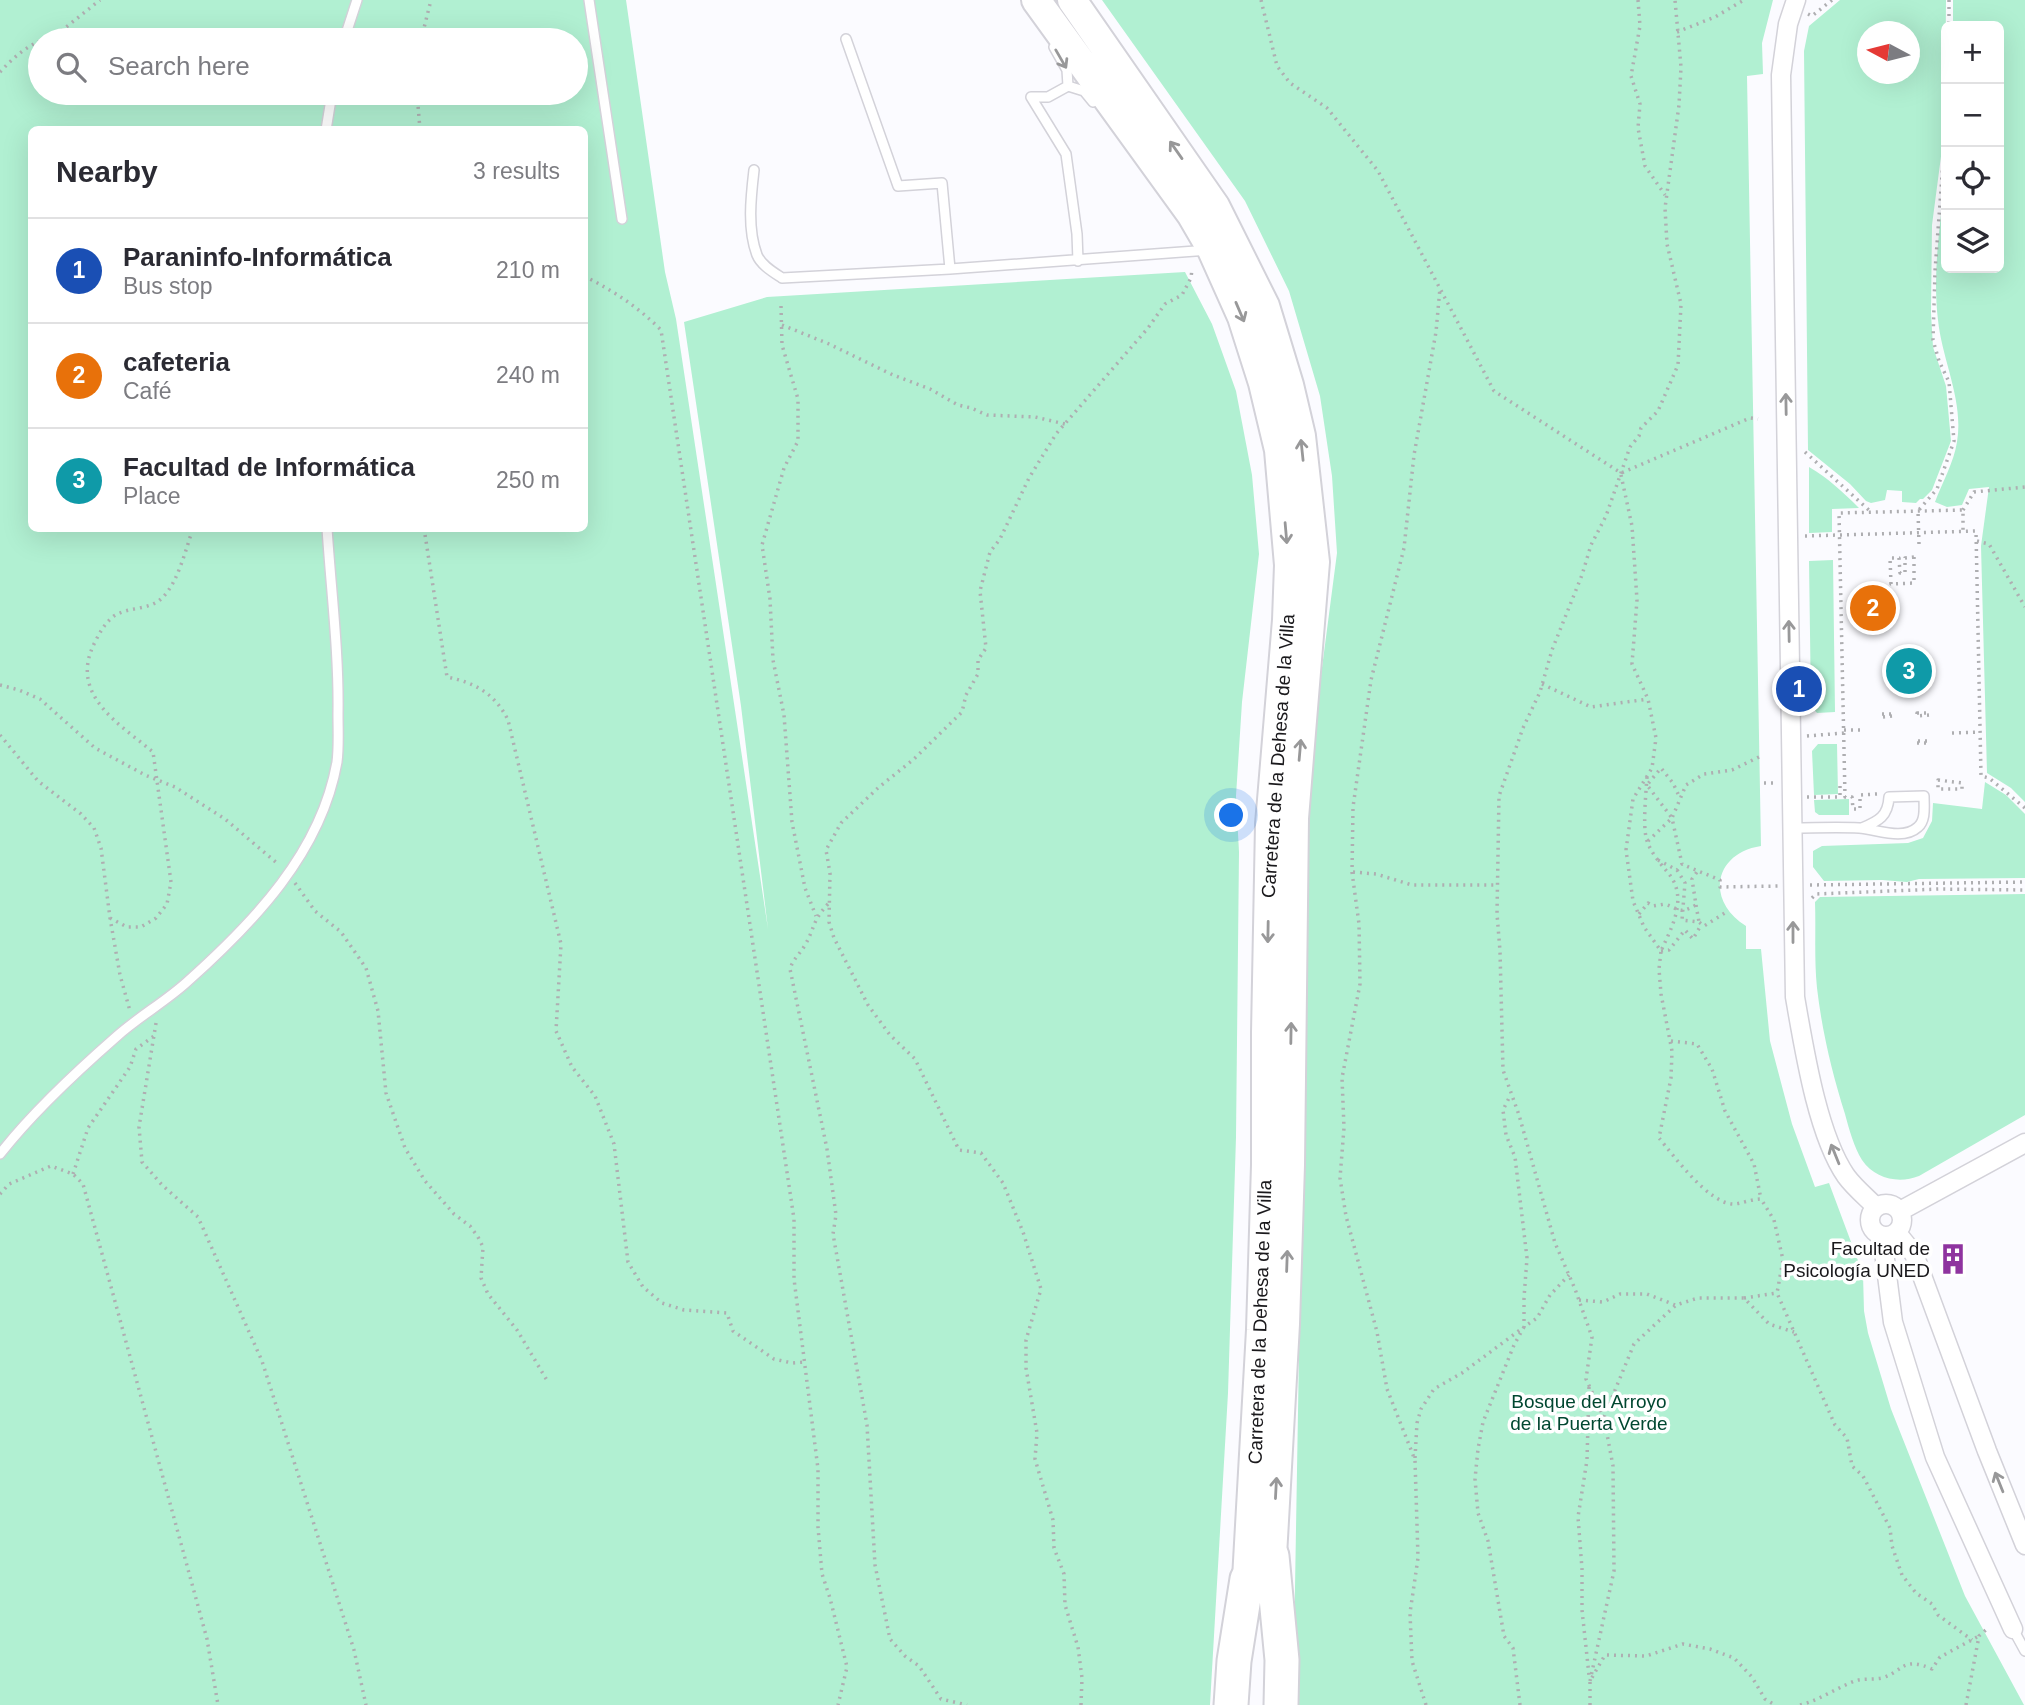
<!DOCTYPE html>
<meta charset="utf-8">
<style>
:root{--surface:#fff;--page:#f7f7f7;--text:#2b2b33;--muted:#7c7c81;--line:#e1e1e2;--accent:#0b8043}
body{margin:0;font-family:Arial,sans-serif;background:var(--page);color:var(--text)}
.controls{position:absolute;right:21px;top:21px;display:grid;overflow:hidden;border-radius:10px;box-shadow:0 7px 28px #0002}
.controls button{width:63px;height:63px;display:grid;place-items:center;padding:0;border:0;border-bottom:2px solid var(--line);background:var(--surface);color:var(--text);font:35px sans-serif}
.compass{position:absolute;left:1857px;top:21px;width:63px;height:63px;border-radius:50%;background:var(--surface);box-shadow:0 7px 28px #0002;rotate:277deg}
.you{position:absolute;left:1232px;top:816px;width:24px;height:24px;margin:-18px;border:5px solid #fff;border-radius:50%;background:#1a73e8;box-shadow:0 0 0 10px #1a73e833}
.badge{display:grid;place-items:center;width:46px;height:46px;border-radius:50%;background:var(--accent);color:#fff;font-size:23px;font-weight:700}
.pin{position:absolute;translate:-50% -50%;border:4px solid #fff;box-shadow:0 2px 7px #0006}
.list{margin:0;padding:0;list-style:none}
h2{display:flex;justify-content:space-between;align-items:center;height:91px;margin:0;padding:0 28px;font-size:30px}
h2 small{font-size:23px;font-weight:400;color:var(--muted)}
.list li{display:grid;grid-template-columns:46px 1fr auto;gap:21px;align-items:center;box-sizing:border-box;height:105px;padding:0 28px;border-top:2px solid var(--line)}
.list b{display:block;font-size:26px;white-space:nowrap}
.list p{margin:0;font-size:23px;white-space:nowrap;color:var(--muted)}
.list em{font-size:23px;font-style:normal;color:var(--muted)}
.icon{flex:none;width:38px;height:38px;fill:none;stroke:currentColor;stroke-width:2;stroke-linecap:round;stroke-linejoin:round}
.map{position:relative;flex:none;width:2025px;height:1705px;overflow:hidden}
.search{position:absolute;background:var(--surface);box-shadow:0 7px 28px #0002;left:28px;top:28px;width:560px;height:77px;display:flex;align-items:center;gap:18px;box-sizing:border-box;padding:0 24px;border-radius:38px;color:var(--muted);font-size:26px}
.panel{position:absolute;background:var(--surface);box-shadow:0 7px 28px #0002;left:28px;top:126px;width:560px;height:406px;border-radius:10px}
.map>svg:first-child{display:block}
</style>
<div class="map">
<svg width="2025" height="1705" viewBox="0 0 2025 1705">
<rect width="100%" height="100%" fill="#fbfbff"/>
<path fill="#b1f0d2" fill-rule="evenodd" d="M 0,0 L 626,0 L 665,272 L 676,319 L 768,929 L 741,706 L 684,322 L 767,297 L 1185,272 L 1212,324 L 1236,391 L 1252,475 L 1259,554 L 1242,702 L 1236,796 L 1239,852 L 1236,1137 L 1228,1393 L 1210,1705 L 0,1705 ZM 40,40 L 576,40 L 576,93 L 40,93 ZM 32,130 L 584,130 L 584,528 L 32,528 Z
M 1102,0 L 1773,0 L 1762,43 L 1763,74 L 1747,76 L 1761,846 C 1714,853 1705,901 1746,926 L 1746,949 L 1761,949 L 1770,1041 L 1792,1124 L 1815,1187 L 1829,1183 L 1863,1274 L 1864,1311 L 1868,1333 L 1891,1409 L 1965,1596 L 2024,1705 L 1293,1705 L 1309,767 L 1337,553 L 1332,476 L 1320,396 L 1289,291 L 1245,201 Z
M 1840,0 L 1946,0 L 1945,126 L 1932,225 L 1931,313 L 1933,347 L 1946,386 L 1951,441 L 1932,490 L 1923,499 L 1920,499 L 1916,503 L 1902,502 L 1902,491 L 1887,490 L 1885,500 L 1871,503 L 1866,501 L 1850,484 L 1808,450 L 1804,51 L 1809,26 ZM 1868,32 L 1910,32 L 1910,74 L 1868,74 Z
M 1953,0 L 2025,0 L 2025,802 L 2011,788 L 1987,773 L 1981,546 L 1989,487 L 1969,489 L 1962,505 L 1947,507 L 1935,502 C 1942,483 1954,462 1957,442 C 1964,401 1942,360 1938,320 C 1932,271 1941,219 1946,170 L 1946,268 L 1999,268 L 1999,26 L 1953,26 Z
M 1809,467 C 1828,478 1843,492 1859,508 L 1832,509 L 1832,532 L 1809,533 Z
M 1833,560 L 1835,712 L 1817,713 L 1811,706 L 1809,561 Z
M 1818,744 L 1837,744 L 1838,794 L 1814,795 L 1812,751 Z
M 1985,782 L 2006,795 L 2025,814 L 2025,878 L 1919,879 L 1907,882 L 1882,880 L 1824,881 L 1813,867 L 1813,851 L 1822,846 L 1908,843 L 1923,838 L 1932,821 L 1933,803 L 1982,809 Z
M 1849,799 L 1849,815 L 1819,815 L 1815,812 L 1814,800 Z
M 2025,894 L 2025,1115 L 1919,1176 C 1899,1184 1875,1179 1862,1160 C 1854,1147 1849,1129 1845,1114 C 1832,1073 1822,1031 1817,988 C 1814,959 1816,931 1815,902 L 1820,897 Z"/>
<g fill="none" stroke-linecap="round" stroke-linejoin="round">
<defs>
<path id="service" d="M 589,0 L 622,219
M 846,39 L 898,186 L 942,183 L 950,269
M 344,40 L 357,0
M 1054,47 L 1067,70 L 1068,86 L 1084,91 L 1093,102
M 1068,86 L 1048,97 L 1031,97 L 1066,154 L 1077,234 L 1078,261
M 326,130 L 332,93
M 754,170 C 751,196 747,229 757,255 C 761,265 773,272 782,278 L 950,269 L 1209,250
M 1793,828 C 1815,828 1837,827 1859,828 C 1876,829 1903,841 1918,827 C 1926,820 1924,807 1924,796 L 1889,797 C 1888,816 1879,821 1862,828
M 0,1154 C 32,1113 76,1072 116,1037 C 138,1017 165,1002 187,982 C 253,923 321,853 337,762 C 339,747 338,730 338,714 C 339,652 331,590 327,528
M 2013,1629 L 2025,1651"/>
<path id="minor" d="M 1796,0 L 1788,24 L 1781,75 L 1795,997 C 1804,1048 1817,1134 1846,1176 C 1854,1187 1866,1197 1876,1207
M1870 1220a16 16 0 1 1 32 0a16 16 0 1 1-32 0Z
M 1900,1211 L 2025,1143
M 1897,1233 L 1914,1254 L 1987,1451 L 2025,1545
M 1882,1236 L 1893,1322 L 1935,1457 L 2013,1629"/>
<path id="primary" d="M 1036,0 L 1191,214 L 1212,250 L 1242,317 L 1263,383 L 1279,450 L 1289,565 L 1287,620 L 1270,824 L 1266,1033 L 1266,1165 L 1261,1330 L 1247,1579
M 1072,0 L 1215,206 L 1265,306 L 1289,385 L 1301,436 L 1315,562 L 1294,818 L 1290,1165 L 1285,1324 L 1272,1556"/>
<path id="motorway" d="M 1272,1556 L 1282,1660 L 1281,1705
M 1231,1705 L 1234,1661 L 1247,1579"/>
</defs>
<use href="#service" stroke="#d3d2d9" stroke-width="12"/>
<use href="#minor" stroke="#d3d2d9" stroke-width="21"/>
<use href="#primary" stroke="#d3d2d9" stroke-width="32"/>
<use href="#motorway" stroke="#d3d2d9" stroke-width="37"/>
<path stroke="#aeaeb1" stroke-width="3.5" stroke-dasharray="2 5" stroke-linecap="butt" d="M 1261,0 L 1277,66 L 1290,83 L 1327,108 L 1378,171 L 1494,391 L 1621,473 L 1750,418 L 1758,419
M 1638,0 L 1640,26 L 1631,76 L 1640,104 L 1638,128 L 1645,166 L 1665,195
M 1949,0 L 1949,26
M 1808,14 L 1812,16 L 1832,0
M 1677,32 L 1715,17 L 1744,0
M 42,40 L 60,32 L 100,0
M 421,40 L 431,0
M 0,72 C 12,59 24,48 40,41
M 417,93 L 420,130
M 584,276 C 614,291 638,307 661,330 L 794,1219 L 794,1279 L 818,1469 L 818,1527 L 822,1574 L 830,1598 L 847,1667 L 838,1705
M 781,306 L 782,345 L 798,399 L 798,441 L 784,468 L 762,545 L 770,599 L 773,660 L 784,715 L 792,822 L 805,888 L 816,916
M 782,325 L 829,344 L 893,375 L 930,389 L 958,405 L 971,408 L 987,415 L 1035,417 L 1065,424
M 1805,452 L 1871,512
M 1621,475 L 1632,526 L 1637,600 L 1632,664 L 1648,699 L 1656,738 L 1652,768 L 1633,799 L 1626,850 L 1633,901 L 1644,927 L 1661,951 L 1659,969 L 1661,994 L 1672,1051 L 1671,1078 L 1659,1138 C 1674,1156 1708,1203 1733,1204 C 1741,1204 1751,1199 1761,1199 L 1774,1220 L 1783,1260 L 1777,1293 L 1835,1425 L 1847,1438 L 1852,1466 L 1863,1476 L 1890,1528 L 1892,1546 L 1902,1575 L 1916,1593 L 1932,1604 L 1938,1615 L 1972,1640
M 1963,510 L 1974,492 L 2025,487
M 424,528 L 447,677 C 476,683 495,694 508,720 L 561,944 L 556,1031 L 572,1067 L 595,1096 L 614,1144 L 628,1262 L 643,1287 L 662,1303 L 684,1310 L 727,1313 L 733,1331 L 774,1359 L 792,1363 L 805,1362
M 1805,536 L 1976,531 L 1981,776 L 1989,778 L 2025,808
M 1977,541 L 1989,544 L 2025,607
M 1919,544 L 1918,511 L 1937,489 L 1954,441 L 1949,382 L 1939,361 L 1933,340 L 1935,271 L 1946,122
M 1914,557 L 1914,583 L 1891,584 L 1890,558 L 1899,558 L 1900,573 L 1905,573 L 1905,558 Z
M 1916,657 L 1916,682 L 1892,683 L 1892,658 Z
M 1542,684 L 1591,707 L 1648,699
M 0,685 L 19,690 L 40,699 L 95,748 L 145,775 L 175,787 L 225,819 L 278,864
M 1917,713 L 1929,713 L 1929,715 L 1917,716 Z
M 1882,714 L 1893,714 L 1893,716 L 1882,717 Z
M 1844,730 L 1863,730
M 1952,733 L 1979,732
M 0,735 L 38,781 L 81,814 L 94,828 L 101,848 L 110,918 L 120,975 L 130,1011
M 1807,736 L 1844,733
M 1918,741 L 1928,741 L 1928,743 L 1917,743 Z
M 1759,757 L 1732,770 L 1704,774 L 1686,785 L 1672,818 L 1682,864 L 1686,866 L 1720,880 L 1720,887 L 1778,886
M 1647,777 C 1646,792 1643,823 1646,837 C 1649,851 1660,863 1669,874 C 1688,898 1672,927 1661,951
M 1938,780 L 1962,783 L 1962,789 L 1938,789 Z
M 1764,783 L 1776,783
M 1877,794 L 1860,795 L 1860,809 L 1853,809 L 1852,797 L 1845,797 L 1839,513 L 1963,510 L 1963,531
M 1807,797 L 1840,797 L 1840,786 L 1844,786
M 1648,841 L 1672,818 L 1647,785 L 1661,768 L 1673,783 L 1679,796
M 1658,860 L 1677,870 L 1682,864
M 1677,870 L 1685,883 L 1682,920 L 1699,922 L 1704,926 L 1728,911
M 1353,872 L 1376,874 L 1412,885 L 1497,885
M 295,883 L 315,911 L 341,932 L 366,968 L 378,1011 L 386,1093 L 405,1148 L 425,1181 L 454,1214 L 470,1226 L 478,1237 L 483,1247 L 481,1278 L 488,1294 L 517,1330 L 548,1382
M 1810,885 L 2025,882
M 1812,898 L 1816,894 L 1939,889 L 2025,890
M 828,904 C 812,921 815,928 805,945 C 800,954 793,959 790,969 L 827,1149 L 836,1215 L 833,1234 L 867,1425 L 875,1565 L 890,1639 L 905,1656 L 919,1666 L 941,1699 L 967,1705
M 1696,905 L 1699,922
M 1639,914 L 1648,903 L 1653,906 L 1665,904 C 1681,910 1679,914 1696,905 L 1692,879 L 1697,872
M 110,918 L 127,927 L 141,927 L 156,918 L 167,904 L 171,882 L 153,752 C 118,723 68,694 95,642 C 100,632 105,623 114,616 C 129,606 150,611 163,597 C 178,582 186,549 193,528
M 1661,951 L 1669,950 L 1685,930 L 1693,939 L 1701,925
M 156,1023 L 139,1127 L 142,1162 L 162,1185 L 198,1217 L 262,1361 L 354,1650 L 366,1705
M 1671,1041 L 1697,1044 L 1712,1069 L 1725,1111 L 1754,1164 L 1761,1199
M 73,1174 L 88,1128 L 130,1067 L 136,1049 L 154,1036
M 0,1194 L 9,1184 L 51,1166 L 73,1174 L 83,1184 L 207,1639 L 218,1705
M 1744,1298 L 1777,1293
M 1579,1300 L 1603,1302 L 1620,1294 L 1647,1294 L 1675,1305
M 1589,1387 L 1587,1460 L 1578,1517 L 1582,1569 L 1582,1610 L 1589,1675
M 1604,1417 L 1634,1344 L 1676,1305 L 1698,1298 L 1744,1298 L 1769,1324 L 1794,1332
M 1415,1458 L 1417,1423 L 1421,1409 L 1434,1389 L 1462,1373 L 1524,1327 L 1524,1298 L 1527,1258 L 1515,1157 L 1506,1135 L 1503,1110 L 1510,1096
M 1590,1681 L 1614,1571 L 1613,1466 L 1604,1418 L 1586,1379 L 1592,1337 L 1575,1289 L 1555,1243 L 1519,1115 L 1503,1070 L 1500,951 L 1497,914 L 1499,796 L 1523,728 L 1540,692 L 1552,650 L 1582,575 L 1591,545 L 1606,516 L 1630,447 L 1639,436 L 1641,428 L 1658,411 L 1678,365 L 1681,304 L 1667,244 L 1665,208 L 1679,105 L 1681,67 L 1675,0
M 1081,1705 L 1082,1678 L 1078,1647 L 1065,1605 L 1064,1574 L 1054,1548 L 1053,1520 L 1035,1459 L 1037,1433 L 1026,1368 L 1026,1340 L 1041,1289 L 1023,1232 L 1003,1183 L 981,1153 L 959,1150 L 915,1059 L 890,1035 L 868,1005 L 834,938 L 829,922 L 830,873 L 826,850 L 841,823 L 879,787 L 914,759 L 962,712 L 966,695 L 978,674 L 978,660 L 986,648 L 980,591 L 990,552 L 1000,539 L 1029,478 L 1056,434 L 1148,328 L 1165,304 L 1182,295 L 1191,278 L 1192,269
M 1426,1705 L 1412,1661 L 1410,1613 L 1418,1558 L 1415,1460 L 1387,1389 L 1377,1332 L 1346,1216 L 1340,1178 L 1344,1128 L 1342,1078 L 1360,984 L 1359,924 L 1352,872 L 1353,807 L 1371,680 L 1404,548 L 1414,455 L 1436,332 L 1440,288
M 1520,1705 L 1513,1648 L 1504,1636 L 1488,1541 L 1478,1513 L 1475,1479 L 1478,1449 L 1483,1422 L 1514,1345 L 1524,1327 L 1537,1318 L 1550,1295 L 1569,1275
M 1590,1705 L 1590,1681 L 1605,1655 L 1646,1656 L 1683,1644 L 1710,1649 L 1734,1658 L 1752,1677 L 1765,1699 L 1775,1705
M 1800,1705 C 1820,1700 1836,1688 1855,1681 C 1863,1678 1873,1680 1882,1678 C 1904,1671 1902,1656 1932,1669 L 1940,1657 L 1979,1636
M 1966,1705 L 1979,1636 L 1988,1628"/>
<use href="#service" stroke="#fff" stroke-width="9"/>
<use href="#minor" stroke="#fff" stroke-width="18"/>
<use href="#primary" stroke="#fff" stroke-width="28"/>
<use href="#motorway" stroke="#fff" stroke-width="33"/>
</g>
<defs><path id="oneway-shaft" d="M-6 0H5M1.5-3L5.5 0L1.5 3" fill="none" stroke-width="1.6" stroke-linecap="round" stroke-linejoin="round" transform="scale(1.75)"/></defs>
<g stroke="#989899">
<use href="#oneway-shaft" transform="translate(1061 59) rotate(60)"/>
<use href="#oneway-shaft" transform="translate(1176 150) rotate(-125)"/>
<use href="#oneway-shaft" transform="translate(1240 312) rotate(67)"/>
<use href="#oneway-shaft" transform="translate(1786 404) rotate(-91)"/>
<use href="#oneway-shaft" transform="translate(1302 450) rotate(-96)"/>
<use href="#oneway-shaft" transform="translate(1286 533) rotate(85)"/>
<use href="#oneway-shaft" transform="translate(1789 631) rotate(-91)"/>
<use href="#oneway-shaft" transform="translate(1300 750) rotate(-85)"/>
<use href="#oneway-shaft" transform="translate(1268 932) rotate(91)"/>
<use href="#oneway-shaft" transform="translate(1793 932) rotate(-90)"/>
<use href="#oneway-shaft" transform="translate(1291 1033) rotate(-89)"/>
<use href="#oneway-shaft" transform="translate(1835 1154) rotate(-112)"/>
<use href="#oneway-shaft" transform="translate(1287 1261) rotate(-88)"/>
<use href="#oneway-shaft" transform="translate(1999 1482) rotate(-112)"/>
<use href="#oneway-shaft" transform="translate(1276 1488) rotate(-87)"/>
</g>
<defs>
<symbol id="building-bare" viewBox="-9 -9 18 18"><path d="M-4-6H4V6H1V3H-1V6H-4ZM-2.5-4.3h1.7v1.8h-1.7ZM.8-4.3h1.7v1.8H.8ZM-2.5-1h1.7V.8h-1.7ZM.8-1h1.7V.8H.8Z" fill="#8f349f" stroke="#fff" stroke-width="2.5" paint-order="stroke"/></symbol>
</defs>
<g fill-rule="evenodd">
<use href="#building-bare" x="1931" y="1237" width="44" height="44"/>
</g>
<g text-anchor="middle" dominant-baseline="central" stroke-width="7" stroke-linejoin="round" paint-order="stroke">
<g font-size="19" fill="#1a191c" stroke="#fff">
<text transform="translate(1278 756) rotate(-86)">Carretera de la Dehesa de la Villa</text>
<text transform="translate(1260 1322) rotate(-88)">Carretera de la Dehesa de la Villa</text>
</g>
<g font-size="19" fill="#1a191c" stroke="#fff" text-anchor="end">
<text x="1930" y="1248">Facultad de<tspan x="1930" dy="22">Psicología UNED</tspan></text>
</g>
<g font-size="19" fill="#014730" stroke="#fff">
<text x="1589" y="1401">Bosque del Arroyo<tspan x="1589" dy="22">de la Puerta Verde</tspan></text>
</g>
</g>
</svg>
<div class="controls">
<button>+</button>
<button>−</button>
<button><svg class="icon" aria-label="locate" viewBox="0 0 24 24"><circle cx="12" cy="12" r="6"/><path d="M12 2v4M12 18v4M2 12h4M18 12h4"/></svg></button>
<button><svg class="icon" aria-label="layers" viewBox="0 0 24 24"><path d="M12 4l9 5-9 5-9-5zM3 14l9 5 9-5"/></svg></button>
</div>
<svg class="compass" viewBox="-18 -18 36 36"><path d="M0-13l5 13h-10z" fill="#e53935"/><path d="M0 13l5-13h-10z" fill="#7c7c81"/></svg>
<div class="you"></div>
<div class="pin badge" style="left:1799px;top:689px;background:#1a4fb4">1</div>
<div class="pin badge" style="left:1873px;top:608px;background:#e8710a">2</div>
<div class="pin badge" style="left:1909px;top:671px;background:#0f9aa8">3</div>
<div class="search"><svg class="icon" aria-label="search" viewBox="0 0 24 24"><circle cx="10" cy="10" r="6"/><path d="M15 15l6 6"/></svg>Search here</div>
<section class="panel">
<h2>Nearby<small>3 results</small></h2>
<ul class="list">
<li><span class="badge" style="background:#1a4fb4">1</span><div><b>Paraninfo-Informática</b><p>Bus stop</p></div><em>210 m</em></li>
<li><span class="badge" style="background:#e8710a">2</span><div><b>cafeteria</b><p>Café</p></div><em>240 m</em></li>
<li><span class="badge" style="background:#0f9aa8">3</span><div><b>Facultad de Informática</b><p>Place</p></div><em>250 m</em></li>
</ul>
</section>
</div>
